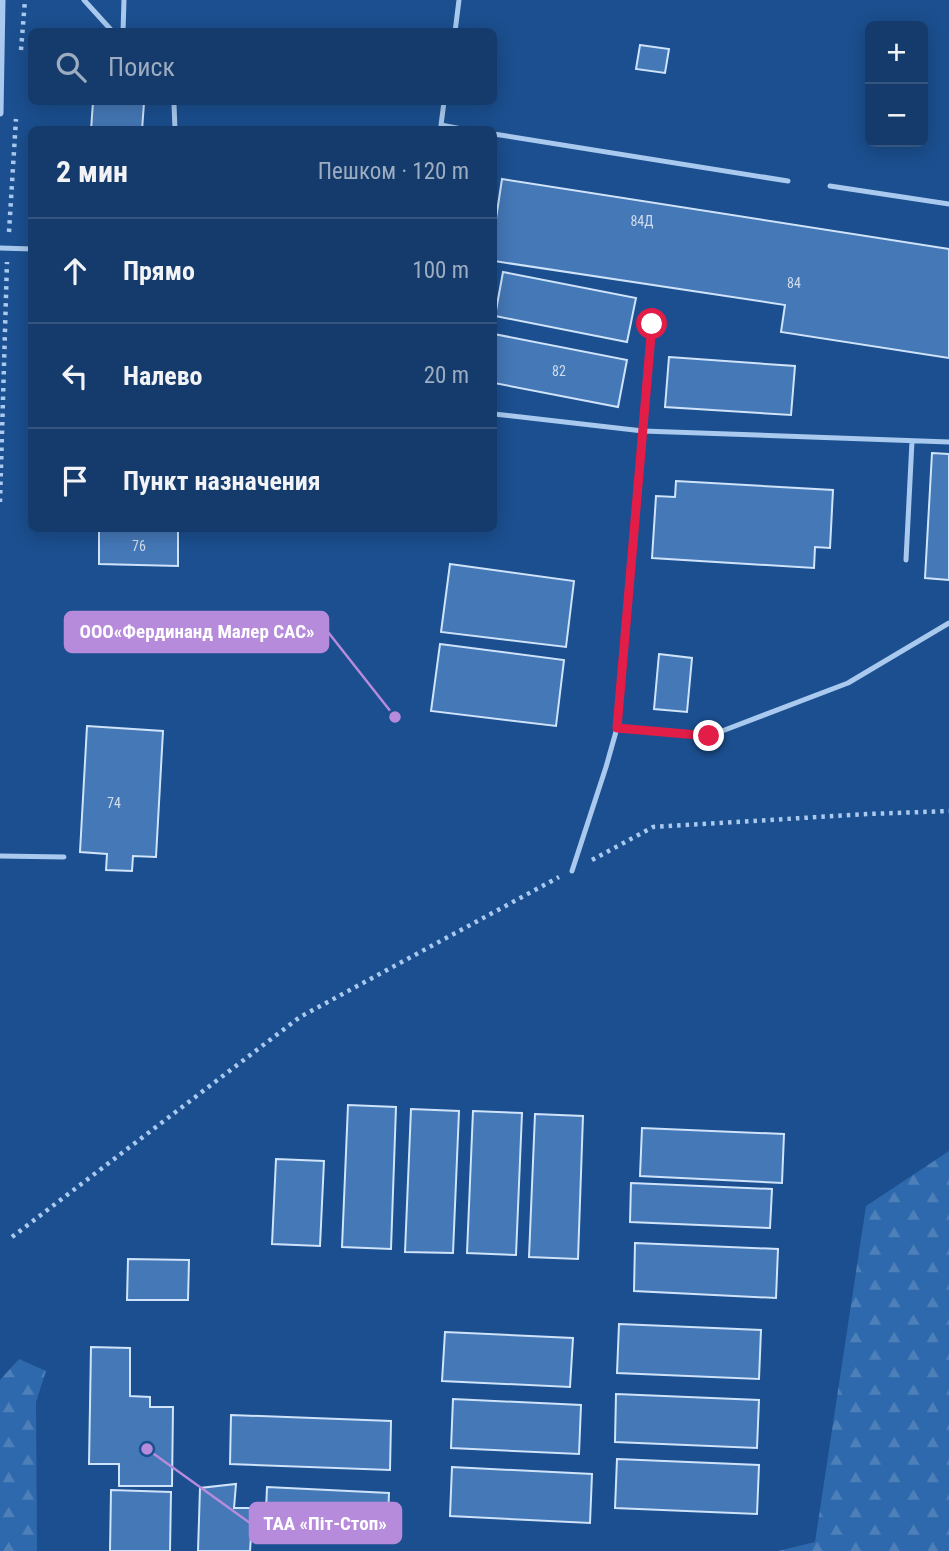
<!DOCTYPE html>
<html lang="ru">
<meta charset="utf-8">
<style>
:root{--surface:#143b6b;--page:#1d4271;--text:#f1f3f6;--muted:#9dadc1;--line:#33557e}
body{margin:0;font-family:"Roboto Condensed",sans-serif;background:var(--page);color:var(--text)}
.controls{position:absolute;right:21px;top:21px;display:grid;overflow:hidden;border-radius:10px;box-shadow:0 4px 18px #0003}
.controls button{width:63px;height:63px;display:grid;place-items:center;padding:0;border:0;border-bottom:2px solid var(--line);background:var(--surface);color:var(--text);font:35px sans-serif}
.stop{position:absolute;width:21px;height:21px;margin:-16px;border:5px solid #e11d48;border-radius:50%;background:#fff}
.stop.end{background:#e11d48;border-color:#fff;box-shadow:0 2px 7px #0008}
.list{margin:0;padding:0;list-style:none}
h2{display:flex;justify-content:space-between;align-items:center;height:91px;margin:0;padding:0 28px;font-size:30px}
h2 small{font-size:23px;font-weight:400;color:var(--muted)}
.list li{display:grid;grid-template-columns:46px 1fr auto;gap:21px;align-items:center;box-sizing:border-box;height:105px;padding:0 28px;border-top:2px solid var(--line)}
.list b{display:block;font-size:26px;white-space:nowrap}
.list em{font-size:23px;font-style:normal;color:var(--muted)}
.icon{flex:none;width:38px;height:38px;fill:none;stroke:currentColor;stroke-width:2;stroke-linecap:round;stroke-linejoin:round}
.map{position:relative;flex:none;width:949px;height:1551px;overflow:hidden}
.search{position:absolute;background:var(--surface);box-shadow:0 4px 18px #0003;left:28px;top:28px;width:469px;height:77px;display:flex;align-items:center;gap:18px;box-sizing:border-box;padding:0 24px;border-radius:10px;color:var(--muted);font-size:26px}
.panel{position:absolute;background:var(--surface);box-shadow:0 4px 18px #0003;left:28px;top:126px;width:469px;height:406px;border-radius:10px}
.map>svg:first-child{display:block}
</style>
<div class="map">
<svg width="949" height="1551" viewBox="0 0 949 1551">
<defs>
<pattern id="forest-firs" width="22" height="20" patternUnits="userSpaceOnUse" patternTransform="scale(1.75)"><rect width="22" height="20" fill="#2e69ad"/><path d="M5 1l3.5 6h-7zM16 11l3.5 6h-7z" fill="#4d80b9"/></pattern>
</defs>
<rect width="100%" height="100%" fill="#1b4f8f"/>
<path fill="url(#forest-firs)" d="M 949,1151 L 949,1551 L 778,1551 L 815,1542 L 866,1206 Z
M 19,1359 L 46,1371 L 36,1402 L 37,1551 L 0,1551 L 0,1380 Z"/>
<path fill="#4478b7" stroke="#cfe3fa" stroke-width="2" d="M 640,45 L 669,49 L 665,73 L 636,69 Z
M 93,102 L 144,103 L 142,130 L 91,130 Z
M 502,179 L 949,249 L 949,358 L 781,332 L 785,305 L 494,261 L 494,232 Z
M 503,272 L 636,298 L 627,342 L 495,316 Z
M 494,334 L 627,360 L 618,407 L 494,383 Z
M 669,357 L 795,366 L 791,415 L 665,407 Z
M 932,453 L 949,454 L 949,580 L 925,578 Z
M 676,481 L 833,490 L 830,548 L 815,547 L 814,568 L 652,558 L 656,496 L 675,497 Z
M 99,528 L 178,528 L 178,566 L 99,564 Z
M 450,564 L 574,581 L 566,647 L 441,632 Z
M 440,644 L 564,660 L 556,726 L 431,711 Z
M 659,654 L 692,658 L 687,712 L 654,709 Z
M 87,726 L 163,731 L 156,857 L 133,856 L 132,871 L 106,870 L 107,854 L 80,852 Z
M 348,1105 L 396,1107 L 391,1249 L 342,1247 Z
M 411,1109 L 459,1111 L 453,1253 L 405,1252 Z
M 473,1111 L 522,1113 L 516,1255 L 467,1253 Z
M 535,1114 L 583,1116 L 578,1259 L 529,1257 Z
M 642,1128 L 784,1134 L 782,1183 L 640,1176 Z
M 276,1159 L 324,1161 L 320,1246 L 272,1244 Z
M 631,1183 L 772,1189 L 770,1228 L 630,1222 Z
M 635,1243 L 778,1249 L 776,1298 L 634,1291 Z
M 128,1259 L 189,1260 L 188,1300 L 127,1300 Z
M 619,1324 L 761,1330 L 759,1379 L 617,1373 Z
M 445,1332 L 573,1338 L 570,1387 L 442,1381 Z
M 91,1347 L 130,1348 L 130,1396 L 150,1397 L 150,1407 L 173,1407 L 172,1486 L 119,1486 L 119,1464 L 89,1464 Z
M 616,1394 L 759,1400 L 757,1448 L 615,1442 Z
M 453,1399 L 581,1405 L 579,1454 L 451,1448 Z
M 231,1415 L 391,1421 L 390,1470 L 230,1464 Z
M 617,1459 L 759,1465 L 757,1514 L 615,1508 Z
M 452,1467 L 592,1474 L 590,1523 L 450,1516 Z
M 236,1484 L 234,1508 L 253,1508 L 250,1551 L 198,1551 L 200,1488 Z
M 267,1487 L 389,1493 L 387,1540 L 265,1534 Z
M 111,1490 L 171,1492 L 170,1551 L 110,1551 Z"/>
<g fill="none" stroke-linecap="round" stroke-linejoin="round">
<path stroke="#a9c9ee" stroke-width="4.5" stroke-dasharray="3.5 5" stroke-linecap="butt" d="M 21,50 L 25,0
M 9,232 L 16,119
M 0,502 L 7,262
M 592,860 L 653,827 L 868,814 L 949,811
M 12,1237 L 300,1017 L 559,877"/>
<path stroke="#a9c9ee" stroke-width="5" d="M 84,0 L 113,32
M 123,32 L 124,0
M 455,32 L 459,0
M 172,102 L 174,104 L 175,130
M 444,102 L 441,125 L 467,130
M 494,134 L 788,181
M 830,186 L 949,204
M 0,248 L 32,249
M 494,414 L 643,431 L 949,442
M 906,560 L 912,441
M 617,728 L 709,736 L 848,683 L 949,623
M 0,856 L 64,857
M 572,871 L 606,767 L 617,728 L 652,323"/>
<path stroke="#a9c9ee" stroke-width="7" d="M 0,113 L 2,0"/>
</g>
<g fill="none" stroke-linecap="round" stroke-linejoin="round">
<path stroke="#e11d48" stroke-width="9" d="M 652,324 L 617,728 L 709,736"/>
</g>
<g text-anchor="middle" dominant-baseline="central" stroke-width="7" stroke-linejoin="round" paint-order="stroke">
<g font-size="14" fill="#d0dded">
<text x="642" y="221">84Д</text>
<text x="794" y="283">84</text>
<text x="559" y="371">82</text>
<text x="139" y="546">76</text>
<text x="114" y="803">74</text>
</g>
</g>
<path fill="none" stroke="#b68bdc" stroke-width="2.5" d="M395 717L328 632M147 1449L250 1523"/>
<g fill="#b68bdc" stroke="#1b4f8f" stroke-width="2.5">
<circle cx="395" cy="717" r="7"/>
<circle cx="147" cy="1449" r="7"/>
</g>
<g fill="#b68bdc" stroke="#b68bdc" stroke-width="2.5">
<rect x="65" y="612" width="263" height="40" rx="7"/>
<rect x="250" y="1503" width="151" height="40" rx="7"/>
</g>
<g font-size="19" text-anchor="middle" font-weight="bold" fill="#fff">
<text x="197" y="638">ООО«Фердинанд Малер САС»</text>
<text x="325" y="1530">ТАА «Піт-Стоп»</text>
</g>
</svg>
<div class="controls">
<button>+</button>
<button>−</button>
</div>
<div class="stop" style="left:652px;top:324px"></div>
<div class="stop end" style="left:709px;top:736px"></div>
<div class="search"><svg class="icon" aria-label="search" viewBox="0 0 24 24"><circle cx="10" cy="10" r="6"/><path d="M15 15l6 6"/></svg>Поиск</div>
<section class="panel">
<h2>2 мин<small>Пешком · 120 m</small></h2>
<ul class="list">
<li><svg class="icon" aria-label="ahead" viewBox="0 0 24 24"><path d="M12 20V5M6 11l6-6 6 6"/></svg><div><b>Прямо</b></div><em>100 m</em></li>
<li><svg class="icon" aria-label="left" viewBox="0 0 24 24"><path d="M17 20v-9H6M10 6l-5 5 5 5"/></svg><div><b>Налево</b></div><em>20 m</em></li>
<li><svg class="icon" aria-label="arrive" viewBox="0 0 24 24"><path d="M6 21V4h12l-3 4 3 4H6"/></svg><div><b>Пункт назначения</b></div></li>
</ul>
</section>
</div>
